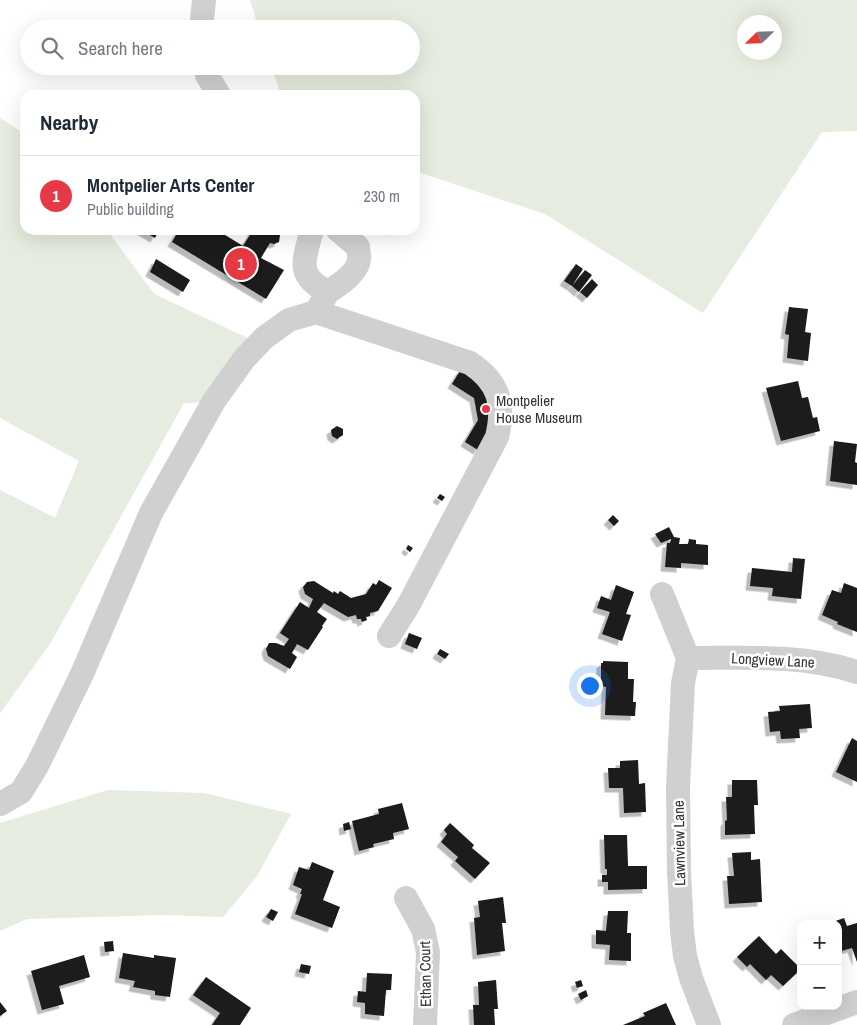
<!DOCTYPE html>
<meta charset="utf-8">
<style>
:root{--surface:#fff;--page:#f6f6f7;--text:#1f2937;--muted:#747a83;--line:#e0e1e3;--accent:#e63946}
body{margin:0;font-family:"Archivo Narrow",sans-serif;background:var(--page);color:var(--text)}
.controls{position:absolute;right:15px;bottom:15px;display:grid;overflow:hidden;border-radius:10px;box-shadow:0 5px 20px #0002}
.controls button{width:45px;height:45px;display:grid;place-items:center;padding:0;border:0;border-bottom:1px solid var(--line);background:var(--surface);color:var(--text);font:25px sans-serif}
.compass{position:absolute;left:737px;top:15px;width:45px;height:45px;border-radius:50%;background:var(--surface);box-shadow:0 5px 20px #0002;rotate:247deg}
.you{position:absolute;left:589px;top:685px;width:18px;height:18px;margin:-12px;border:4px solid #fff;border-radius:50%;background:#1a73e8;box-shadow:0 0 0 8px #1a73e833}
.badge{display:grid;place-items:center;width:32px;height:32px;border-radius:50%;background:var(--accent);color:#fff;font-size:16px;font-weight:700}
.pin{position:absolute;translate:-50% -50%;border:2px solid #fff;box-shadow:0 1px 5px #0006}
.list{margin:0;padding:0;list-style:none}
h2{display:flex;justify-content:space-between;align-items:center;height:65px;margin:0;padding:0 20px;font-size:21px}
h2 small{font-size:16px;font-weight:400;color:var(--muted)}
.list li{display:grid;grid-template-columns:32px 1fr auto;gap:15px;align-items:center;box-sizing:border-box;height:80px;padding:0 20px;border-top:1px solid var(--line)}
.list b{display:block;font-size:19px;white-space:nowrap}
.list p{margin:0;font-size:16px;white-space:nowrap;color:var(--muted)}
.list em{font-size:16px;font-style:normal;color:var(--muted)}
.icon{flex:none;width:28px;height:28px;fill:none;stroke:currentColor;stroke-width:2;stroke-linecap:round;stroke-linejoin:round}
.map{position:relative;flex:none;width:857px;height:1025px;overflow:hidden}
.search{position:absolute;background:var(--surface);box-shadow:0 5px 20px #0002;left:20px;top:20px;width:400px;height:55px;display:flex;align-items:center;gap:12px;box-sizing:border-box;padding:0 18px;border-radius:28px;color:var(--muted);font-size:19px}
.panel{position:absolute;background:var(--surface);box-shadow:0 5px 20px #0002;left:20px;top:90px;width:400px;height:145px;border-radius:15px}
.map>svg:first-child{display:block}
</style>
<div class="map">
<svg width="857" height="1025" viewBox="0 0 857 1025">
<defs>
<filter id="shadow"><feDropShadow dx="-4.5" dy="4.5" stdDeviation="0" flood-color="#0004"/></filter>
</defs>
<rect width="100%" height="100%" fill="#fff"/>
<path fill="#e6ecdf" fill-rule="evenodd" d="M 250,0 L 857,0 L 857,131 L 822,132 L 703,313 L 545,214 L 415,171 L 415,95 L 281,95 L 271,66 L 411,66 L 411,29 L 259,29 ZM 744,22 L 774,22 L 774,52 L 744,52 Z
M 0,118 L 25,134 L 25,230 L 107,230 L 154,294 L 252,340 L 209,402 L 184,403 L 50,644 L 0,713 L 0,490 L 55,518 L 79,461 L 0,418 Z
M 108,790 L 204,793 L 291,814 L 257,876 L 223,917 L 164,915 L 27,919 L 0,931 L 0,823 Z"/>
<path fill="#1a1a1a" filter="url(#shadow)" d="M 141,230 L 159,230 L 155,238 Z
M 179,230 L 217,230 L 243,246 L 253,230 L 264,230 L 269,233 L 276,232 L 280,235 L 279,242 L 274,244 L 270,243 L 261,258 L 284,270 L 266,299 L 172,242 Z
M 156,259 L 190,280 L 183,292 L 150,272 Z
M 576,264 L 583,269 L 572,286 L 564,281 Z
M 585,270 L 592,275 L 579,292 L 572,286 Z
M 592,279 L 598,285 L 587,298 L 580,292 Z
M 789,307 L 808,309 L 805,332 L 811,333 L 808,361 L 787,358 L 789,335 L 785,334 Z
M 461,369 L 490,386 L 498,419 L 478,450 L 465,442 L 478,420 L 474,398 L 452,384 Z
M 798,381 L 802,398 L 808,397 L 813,418 L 817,417 L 820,431 L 781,441 L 766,388 Z
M 337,426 L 343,429 L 343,435 L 337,439 L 332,436 L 331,430 Z
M 834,441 L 857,444 L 855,462 L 857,463 L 857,485 L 830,481 Z
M 440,494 L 445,497 L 442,501 L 437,498 Z
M 613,515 L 619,521 L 614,526 L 608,520 Z
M 669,527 L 674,537 L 680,538 L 679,544 L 688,544 L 689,539 L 696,540 L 696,544 L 708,545 L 708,565 L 681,563 L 681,568 L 665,567 L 667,543 L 670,543 L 671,539 L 661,543 L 655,534 Z
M 408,545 L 413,548 L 410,552 L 406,549 Z
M 793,558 L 805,559 L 801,599 L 772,596 L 773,588 L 750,586 L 752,568 L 792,572 Z
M 379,580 L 392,588 L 378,611 L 370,613 L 370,616 L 366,617 L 367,620 L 362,622 L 361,619 L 357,619 L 356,615 L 348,617 L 324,603 L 317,612 L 327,619 L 322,626 L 323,627 L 308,650 L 297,644 L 292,653 L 297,657 L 290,669 L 268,656 L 266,649 L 269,643 L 276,643 L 284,646 L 289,639 L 280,633 L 300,602 L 309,608 L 313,599 L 305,594 L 303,587 L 307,582 L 314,581 L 333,593 L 334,591 L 338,594 L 340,591 L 351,598 L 366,594 L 373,583 L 376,585 Z
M 844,583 L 857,588 L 857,632 L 837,624 L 838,622 L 822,615 L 832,590 L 841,593 Z
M 616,585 L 634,592 L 626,614 L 631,615 L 622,641 L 602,634 L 610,612 L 597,608 L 601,596 L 611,600 Z
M 409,633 L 422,638 L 417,649 L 405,644 Z
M 440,649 L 449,654 L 445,659 L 437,654 Z
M 603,661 L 628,662 L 628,679 L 634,679 L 633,702 L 636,702 L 635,716 L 605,715 L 606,687 L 601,686 L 601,663 L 603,663 Z
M 810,704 L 812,728 L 799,729 L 800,738 L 781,739 L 780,731 L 770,732 L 768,712 L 780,711 L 779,706 Z
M 852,738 L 857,741 L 857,782 L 836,772 Z
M 638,760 L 639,784 L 645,783 L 646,812 L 624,813 L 623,788 L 609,788 L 608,768 L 620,768 L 620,761 Z
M 732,780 L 757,780 L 758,805 L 754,805 L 755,834 L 725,835 L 725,821 L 727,820 L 726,797 L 732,797 Z
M 402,803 L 409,829 L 393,833 L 394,839 L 373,844 L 374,847 L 359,851 L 352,821 L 379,814 L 378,809 Z
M 349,822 L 351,829 L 344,831 L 343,824 Z
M 450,823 L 474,845 L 472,848 L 490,863 L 475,879 L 455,861 L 458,857 L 441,842 L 447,834 L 444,830 Z
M 604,835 L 627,835 L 628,866 L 647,866 L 647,889 L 608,890 L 608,882 L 602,882 L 602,875 L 607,875 L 607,869 L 605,869 Z
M 751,852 L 751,860 L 760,859 L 762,902 L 729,904 L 727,876 L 734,876 L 732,853 Z
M 312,862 L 334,871 L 323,900 L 340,907 L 332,928 L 295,914 L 302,894 L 300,894 L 302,889 L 293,885 L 299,867 L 309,870 Z
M 503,897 L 506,923 L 502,923 L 505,951 L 477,955 L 474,918 L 480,917 L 478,901 Z
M 271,909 L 278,912 L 273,921 L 266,917 Z
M 608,911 L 628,911 L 627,933 L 631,933 L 631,961 L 609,960 L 610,945 L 596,944 L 596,930 L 606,931 Z
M 844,918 L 847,926 L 857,923 L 857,962 L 852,948 L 838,952 L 838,924 L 827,924 Z
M 759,936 L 776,954 L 781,949 L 801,969 L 783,986 L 771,975 L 766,980 L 750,964 L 747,967 L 737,957 Z
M 113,941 L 114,951 L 105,952 L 104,942 Z
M 123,953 L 154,958 L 154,955 L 176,958 L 170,997 L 155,995 L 155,991 L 133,987 L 135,981 L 119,978 Z
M 84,955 L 90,977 L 59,986 L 64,1004 L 42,1010 L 31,971 Z
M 301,964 L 311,966 L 309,974 L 299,972 Z
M 367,973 L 392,974 L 391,990 L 386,990 L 384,1016 L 365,1014 L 365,1003 L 357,1002 L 358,991 L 366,992 Z
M 206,977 L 251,1008 L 240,1025 L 212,1025 L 220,1013 L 193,995 Z
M 496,980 L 498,1009 L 494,1009 L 495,1025 L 474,1025 L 473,1005 L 479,1005 L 478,982 Z
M 581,980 L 583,986 L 577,988 L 575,982 Z
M 586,990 L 588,996 L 581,1000 L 578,994 Z
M 0,1002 L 7,1011 L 0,1016 Z
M 666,1003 L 676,1025 L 623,1025 L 645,1016 L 643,1013 Z"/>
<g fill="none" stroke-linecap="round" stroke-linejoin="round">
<path stroke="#d0d0d0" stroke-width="24" d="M 201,29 L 204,0
M 205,66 L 207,75 L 219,95
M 312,230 C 304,260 295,276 328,292 C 339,285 358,273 359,259 C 360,256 358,251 358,247 L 338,230
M 316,312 L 470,363 C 499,382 505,404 497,437 L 408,606 L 389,636
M 662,594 L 688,658
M 688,658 L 683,683 L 678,787 L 679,871 L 682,931 L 685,956 L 691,978 L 709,1025
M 688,658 C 744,658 803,654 857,672
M 0,804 L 21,792 L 37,766 L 82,674 L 151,513 L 214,401 L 244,359 L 264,338 L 289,320 L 316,312 L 328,292
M 406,898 L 423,929 L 428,952 L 425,1025
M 794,1025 L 857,1002"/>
</g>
<circle fill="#e63946" stroke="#fff" stroke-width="2" cx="486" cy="409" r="5"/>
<g text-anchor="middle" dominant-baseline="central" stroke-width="5" stroke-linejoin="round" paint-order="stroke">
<g font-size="15" fill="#333" stroke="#fff" text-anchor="start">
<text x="496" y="400">Montpelier<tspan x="496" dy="17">House Museum</tspan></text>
</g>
<g font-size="15" fill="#333" stroke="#fff">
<text transform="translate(773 660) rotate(3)">Longview Lane</text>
<text transform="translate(679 843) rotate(-91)">Lawnview Lane</text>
<text transform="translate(425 974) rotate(-91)">Ethan Court</text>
</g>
</g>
</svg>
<div class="controls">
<button>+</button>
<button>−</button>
</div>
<svg class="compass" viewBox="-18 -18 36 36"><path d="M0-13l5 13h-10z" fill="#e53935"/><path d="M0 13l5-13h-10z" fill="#747a83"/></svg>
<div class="you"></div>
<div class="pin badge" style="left:241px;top:264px">1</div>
<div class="search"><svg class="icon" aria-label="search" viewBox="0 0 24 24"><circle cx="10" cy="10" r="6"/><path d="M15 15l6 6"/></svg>Search here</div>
<section class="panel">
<h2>Nearby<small></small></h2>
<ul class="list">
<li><span class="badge">1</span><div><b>Montpelier Arts Center</b><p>Public building</p></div><em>230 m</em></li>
</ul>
</section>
</div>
